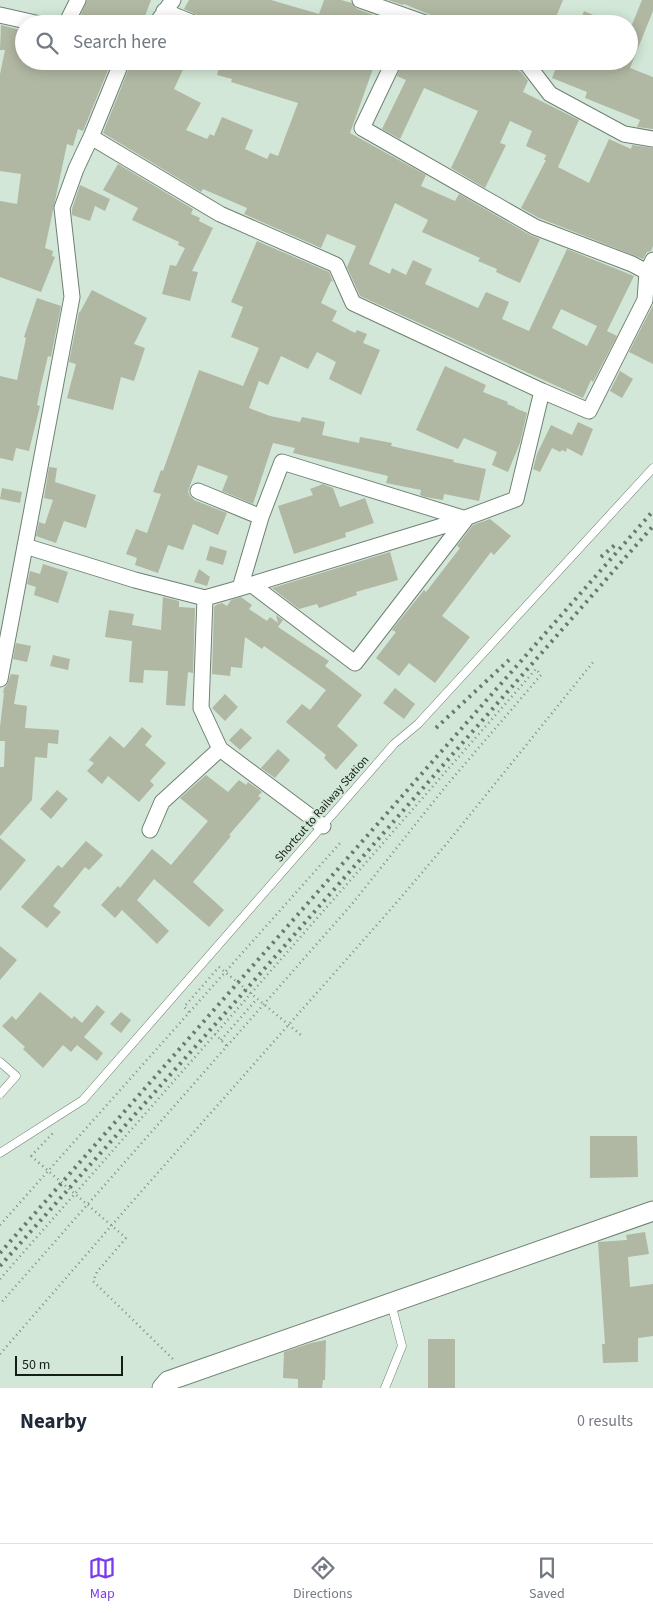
<!DOCTYPE html>
<style>
:root{--surface:#fff;--page:#f2f2f3;--text:#1f2937;--muted:#747a83;--line:#e0e1e3;--accent:#7c3aed}
body{margin:0;font-family:"Source Sans 3",sans-serif;background:var(--page);color:var(--text)}
.scale{position:absolute;left:15px;bottom:12px;width:108px;box-sizing:border-box;padding-left:5px;border:2px solid #151d17;border-top:0;font-size:14px;line-height:18px;white-space:nowrap;color:#151d17;-webkit-text-stroke:4px #d2e7d7;paint-order:stroke}
.list{margin:0;padding:0;list-style:none}
h2{display:flex;justify-content:space-between;align-items:center;height:65px;margin:0;padding:0 20px;font-size:21px}
h2 small{font-size:16px;font-weight:400;color:var(--muted)}
.icon{flex:none;width:28px;height:28px;fill:none;stroke:currentColor;stroke-width:2;stroke-linecap:round;stroke-linejoin:round}
.map{position:relative;flex:none;width:653px;height:1388px;overflow:hidden}
.search{position:absolute;background:var(--surface);box-shadow:0 2px 12px #0003;left:15px;right:15px;top:15px;height:55px;display:flex;align-items:center;gap:12px;box-sizing:border-box;padding:0 18px;border-radius:28px;color:var(--muted);font-size:19px}
.sheet{height:155px;background:var(--surface)}
nav{display:flex;justify-content:space-around;align-items:center;box-sizing:border-box;height:70px;border-top:1px solid var(--line);background:var(--surface);font-size:14px;color:var(--muted)}
nav a{display:grid;justify-items:center;gap:2px}
nav .on{color:var(--accent)}
.map>svg:first-child{display:block}
</style>
<div class="map">
<svg width="653" height="1388" viewBox="0 0 653 1388">
<rect width="100%" height="100%" fill="#d2e7d7"/>
<path fill="#b0b7a2" fill-rule="evenodd" d="M 87,0 L 151,0 L 142,24 L 77,24 Z
M 189,0 L 271,0 L 319,14 L 324,0 L 341,0 L 352,3 L 357,9 L 399,24 L 208,24 L 200,16 L 184,9 Z
M 388,0 L 563,0 L 553,24 L 458,24 L 439,16 L 437,20 L 431,15 L 404,4 L 403,5 Z
M 642,0 L 653,0 L 653,11 L 630,68 L 653,77 L 653,129 L 637,127 L 640,120 L 585,98 L 587,92 L 552,78 L 559,61 L 629,61 L 629,32 Z
M 584,11 L 614,24 L 579,24 Z
M 1,25 L 24,31 L 24,62 L 48,66 L 49,61 L 82,61 L 108,70 L 83,131 L 78,129 L 73,146 L 67,144 L 45,248 L 53,251 L 52,256 L 55,257 L 41,292 L 0,277 L 0,201 L 17,204 L 21,174 L 0,171 L 0,74 L 5,50 L 0,50 Z
M 138,61 L 187,61 L 174,89 L 201,103 L 186,130 L 207,139 L 210,134 L 214,136 L 222,117 L 253,130 L 245,149 L 267,159 L 270,153 L 278,156 L 298,103 L 231,82 L 232,79 L 217,75 L 221,61 L 383,61 L 380,68 L 374,66 L 350,133 L 426,175 L 421,186 L 455,201 L 459,194 L 530,235 L 540,239 L 520,283 L 496,272 L 497,269 L 478,261 L 480,258 L 422,232 L 428,220 L 395,203 L 369,264 L 390,274 L 392,268 L 406,275 L 413,260 L 432,269 L 425,284 L 478,308 L 486,292 L 509,302 L 502,319 L 529,331 L 567,249 L 634,276 L 607,331 L 617,336 L 593,382 L 591,380 L 583,398 L 360,296 L 347,267 L 356,246 L 327,234 L 321,248 L 244,214 L 247,208 L 203,189 L 201,192 L 103,133 L 129,68 L 130,66 L 134,68 ZM 561,309 L 597,326 L 587,346 L 552,328 Z
M 403,61 L 505,61 L 511,64 L 513,67 L 521,72 L 528,81 L 523,92 L 579,120 L 558,167 L 589,183 L 609,139 L 631,149 L 632,145 L 653,148 L 653,246 L 651,251 L 647,252 L 643,259 L 539,218 L 521,208 L 546,160 L 544,160 L 546,155 L 526,146 L 532,131 L 510,121 L 500,143 L 506,145 L 485,188 L 451,168 L 478,111 L 424,88 L 400,139 L 382,129 L 406,80 L 397,76 Z
M 118,164 L 193,209 L 191,214 L 200,218 L 199,221 L 213,228 L 192,271 L 198,272 L 190,301 L 162,294 L 170,265 L 176,266 L 185,248 L 178,245 L 179,242 L 132,220 L 138,208 L 103,190 Z
M 80,185 L 110,199 L 105,211 L 95,206 L 90,221 L 72,215 L 72,209 Z
M 257,241 L 329,272 L 333,282 L 331,281 L 321,303 L 337,311 L 332,321 L 355,333 L 357,330 L 367,334 L 363,343 L 380,350 L 361,395 L 329,379 L 336,362 L 317,352 L 308,369 L 281,356 L 268,385 L 259,381 L 249,408 L 270,416 L 300,422 L 302,417 L 325,422 L 322,435 L 359,443 L 360,437 L 392,443 L 391,446 L 454,460 L 453,462 L 486,469 L 479,501 L 444,494 L 443,500 L 425,497 L 420,495 L 421,490 L 386,483 L 388,476 L 293,453 L 295,448 L 273,443 L 253,504 L 222,491 L 228,476 L 198,465 L 189,488 L 188,492 L 190,496 L 194,500 L 227,513 L 218,535 L 193,524 L 183,550 L 168,545 L 158,573 L 135,565 L 137,558 L 126,554 L 136,529 L 147,533 L 161,494 L 153,492 L 161,470 L 163,471 L 199,370 L 243,386 L 259,348 L 231,337 L 243,307 L 231,302 Z
M 92,290 L 147,318 L 134,344 L 145,348 L 134,381 L 121,377 L 113,410 L 67,398 L 76,364 L 69,362 L 79,312 L 80,312 Z
M 37,298 L 61,306 L 51,357 L 48,356 L 41,385 L 37,405 L 40,406 L 29,451 L 16,448 L 13,461 L 0,458 L 0,376 L 17,380 L 26,338 L 24,337 Z
M 653,305 L 653,364 L 629,352 Z
M 445,366 L 486,385 L 483,392 L 508,402 L 507,404 L 515,407 L 515,408 L 527,413 L 520,443 L 508,472 L 492,465 L 497,452 L 464,438 L 458,449 L 416,430 Z
M 620,371 L 633,379 L 622,398 L 610,391 Z
M 578,422 L 593,429 L 582,456 L 567,448 L 566,452 L 562,450 L 560,452 L 552,448 L 540,472 L 533,469 L 537,454 L 551,425 L 572,435 Z
M 49,467 L 57,468 L 55,482 L 96,495 L 86,528 L 64,521 L 56,543 L 36,536 L 39,522 L 45,524 L 53,500 L 44,498 Z
M 323,484 L 333,488 L 340,507 L 365,498 L 374,523 L 345,533 L 346,537 L 294,554 L 278,506 L 313,495 L 310,489 Z
M 2,488 L 22,492 L 20,503 L 0,499 Z
M 490,519 L 511,536 L 494,555 L 491,552 L 442,616 L 470,637 L 435,683 L 409,663 L 399,676 L 376,658 L 396,632 L 392,630 L 424,590 L 426,592 L 460,548 L 457,546 L 473,525 Z
M 210,546 L 227,551 L 223,565 L 206,560 Z
M 390,552 L 398,580 L 356,592 L 357,595 L 319,608 L 317,604 L 299,609 L 272,588 Z
M 43,564 L 68,572 L 58,603 L 34,595 L 36,587 L 27,584 L 30,571 L 40,574 Z
M 199,569 L 210,577 L 207,586 L 194,582 Z
M 163,597 L 179,601 L 179,607 L 195,608 L 193,673 L 188,672 L 185,706 L 166,705 L 168,671 L 144,670 L 143,683 L 129,682 L 132,641 L 105,637 L 109,610 L 134,614 L 132,625 L 161,630 Z
M 241,597 L 252,605 L 249,609 L 267,621 L 270,617 L 278,623 L 276,615 L 283,620 L 278,627 L 329,661 L 325,666 L 362,695 L 337,726 L 358,745 L 336,770 L 324,758 L 326,755 L 286,722 L 302,704 L 310,710 L 326,690 L 264,646 L 262,649 L 245,637 L 242,668 L 231,667 L 230,676 L 212,674 L 214,607 L 216,605 L 222,603 L 227,606 L 231,600 Z
M 16,643 L 31,646 L 27,662 L 13,659 Z
M 53,655 L 70,659 L 68,670 L 50,666 Z
M 11,674 L 19,675 L 14,704 L 27,706 L 25,728 L 59,730 L 58,744 L 48,743 L 47,758 L 35,757 L 32,800 L 0,836 L 0,767 L 4,767 L 5,741 L 0,741 L 0,727 L 4,693 L 3,693 L 4,688 L 7,685 Z
M 395,688 L 415,704 L 404,719 L 383,703 Z
M 225,694 L 238,707 L 225,721 L 212,708 Z
M 142,727 L 152,736 L 145,745 L 166,763 L 150,781 L 154,785 L 139,802 L 108,776 L 102,784 L 87,771 L 94,763 L 89,760 L 110,736 L 124,748 Z
M 241,728 L 252,738 L 240,750 L 229,740 Z
M 278,749 L 290,760 L 275,778 L 261,768 Z
M 206,775 L 228,792 L 239,780 L 246,785 L 248,782 L 262,792 L 258,796 L 261,798 L 229,835 L 231,836 L 193,882 L 224,910 L 209,927 L 154,879 L 137,900 L 169,931 L 157,944 L 122,910 L 115,918 L 101,905 L 118,886 L 120,888 L 152,849 L 171,865 L 208,821 L 180,798 Z
M 57,790 L 68,799 L 51,819 L 40,809 Z
M 0,838 L 26,860 L 0,891 Z
M 86,841 L 103,855 L 89,870 L 85,867 L 53,906 L 61,912 L 47,928 L 21,907 L 58,865 L 62,868 Z
M 0,946 L 17,960 L 0,980 Z
M 40,992 L 72,1019 L 74,1016 L 82,1023 L 97,1005 L 105,1012 L 84,1037 L 103,1053 L 97,1061 L 77,1045 L 71,1052 L 63,1045 L 43,1068 L 23,1049 L 25,1047 L 2,1026 L 12,1016 L 16,1020 Z
M 121,1012 L 131,1020 L 121,1033 L 110,1024 Z
M 590,1136 L 637,1136 L 638,1177 L 590,1178 Z
M 645,1232 L 649,1254 L 628,1257 L 630,1287 L 653,1284 L 653,1336 L 638,1338 L 638,1362 L 603,1363 L 602,1344 L 605,1344 L 598,1242 L 627,1240 L 626,1235 Z
M 428,1339 L 455,1339 L 455,1388 L 428,1388 Z
M 326,1340 L 325,1380 L 323,1380 L 322,1388 L 298,1388 L 298,1379 L 283,1378 L 284,1352 L 311,1343 Z"/>
<g fill="none" stroke-linecap="round" stroke-linejoin="round">
<defs>
<path id="service" d="M 0,1062 L 16,1076 L 0,1094
M 0,1153 L 83,1100 L 394,744 L 418,724 L 653,468
M 385,1388 L 402,1346 L 391,1303"/>
<path id="minor" d="M 360,0 L 428,24
M 164,11 L 196,24
M 0,15 L 40,24
M 66,24 L 78,0
M 156,24 L 173,0
M 394,61 L 362,128 L 535,227 L 632,264 L 647,272 L 653,260
M 520,61 L 527,64 L 550,94 L 624,134 L 653,139
M 542,391 L 589,411 L 645,300 L 647,272
M 198,491 L 261,517
M 25,546 L 135,580 L 205,598 L 240,588 L 452,523 L 516,499 L 542,391 L 353,303 L 336,265 L 220,214 L 91,137
M 240,588 L 261,517 L 282,462 L 466,519 L 355,663 L 251,584
M 205,598 L 201,708 L 220,749 L 323,826
M 0,679 L 72,297 L 62,208 L 76,169 L 91,137 L 122,61
M 150,830 L 162,802 L 220,749"/>
<path id="tertiary" d="M 162,1388 L 168,1381 L 653,1211"/>
</defs>
<use href="#service" stroke="#6f8173" stroke-width="9"/>
<use href="#minor" stroke="#6f8173" stroke-width="17"/>
<use href="#tertiary" stroke="#6f8173" stroke-width="21"/>
<path stroke="#7f8e83" stroke-width="2.5" stroke-dasharray="1 4" stroke-linecap="butt" d="M 189,1012 L 184,1007 L 219,967
M 215,1034 L 227,1046
M 221,1040 L 257,999
M 31,1156 L 54,1132
M 0,1225 L 341,842
M 126,1238 L 97,1272 L 93,1281 L 175,1361
M 0,1279 L 536,669 L 541,675 L 446,786 L 352,904 L 0,1304
M 0,1354 L 132,1202 L 391,909 L 448,842 L 594,661"/>
<use href="#service" stroke="#fff" stroke-width="8"/>
<use href="#minor" stroke="#fff" stroke-width="15"/>
<use href="#tertiary" stroke="#fff" stroke-width="19"/>
<path stroke="#6a786e" stroke-width="4" stroke-dasharray="2.5 5" stroke-linecap="butt" d="M 601,557 L 616,544
M 436,728 L 509,660
M 0,1253 L 653,511
M 0,1266 L 244,992 L 653,526"/>
<path stroke="#7f8e83" stroke-width="2.5" stroke-dasharray="1 4" stroke-linecap="butt" d="M 219,967 L 301,1035
M 31,1156 L 126,1238"/>
</g>
<g text-anchor="middle" dominant-baseline="central" stroke-width="4" stroke-linejoin="round" paint-order="stroke">
<g font-size="12" fill="#151d17" stroke="#d2e7d7">
<text transform="translate(322 809) rotate(-49)">Shortcut to Railway Station</text>
</g>
</g>
</svg>
<div class="scale">50 m</div>
<div class="search"><svg class="icon" aria-label="search" viewBox="0 0 24 24"><circle cx="10" cy="10" r="6"/><path d="M15 15l6 6"/></svg>Search here</div>
</div>
<section class="sheet">
<h2>Nearby<small>0 results</small></h2>
<ul class="list">
</ul>
</section>
<nav>
<a class="on"><svg class="icon" aria-label="map" viewBox="0 0 24 24"><path d="M3 6l6-2 6 2 6-2v14l-6 2-6-2-6 2zM9 4v14M15 6v14"/></svg>Map</a>
<a><svg class="icon" aria-label="directions" viewBox="0 0 24 24"><path d="M12 3l9 9-9 9-9-9zM9 14v-3h6M13 9l2 2-2 2"/></svg>Directions</a>
<a><svg class="icon" aria-label="saved" viewBox="0 0 24 24"><path d="M7 4h10v16l-5-4-5 4z"/></svg>Saved</a>
</nav>
